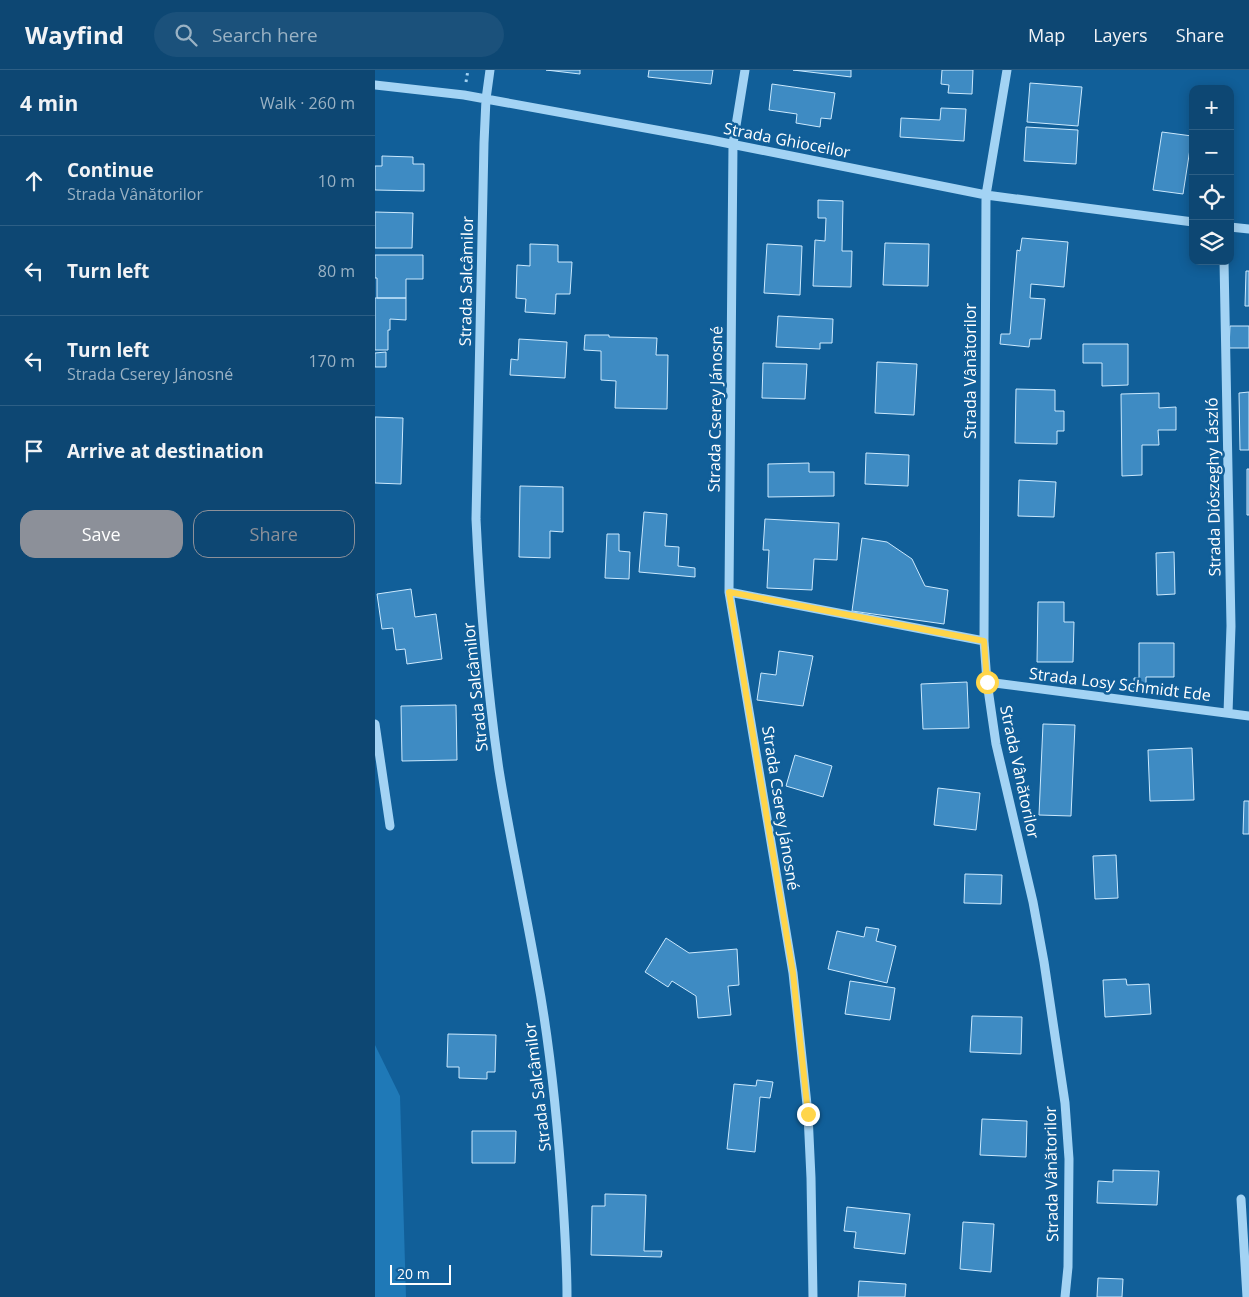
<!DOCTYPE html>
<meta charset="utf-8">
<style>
:root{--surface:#0d4773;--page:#1b517b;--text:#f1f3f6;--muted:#9ab2c4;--line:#2d5f85;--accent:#8c9099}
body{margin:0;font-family:"Open Sans",sans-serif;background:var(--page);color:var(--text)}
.controls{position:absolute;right:15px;top:15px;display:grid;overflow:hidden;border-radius:10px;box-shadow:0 2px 12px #0003}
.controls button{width:45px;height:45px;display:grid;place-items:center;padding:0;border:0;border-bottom:1px solid var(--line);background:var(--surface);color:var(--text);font:25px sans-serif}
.scale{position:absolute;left:15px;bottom:12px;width:61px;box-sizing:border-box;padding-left:5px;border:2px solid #fff;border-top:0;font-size:14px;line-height:18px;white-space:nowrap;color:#fff;-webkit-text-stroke:4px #115f99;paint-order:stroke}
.stop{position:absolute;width:15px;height:15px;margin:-11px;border:4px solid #ffd54a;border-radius:50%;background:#fff}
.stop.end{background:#ffd54a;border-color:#fff;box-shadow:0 1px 5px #0008}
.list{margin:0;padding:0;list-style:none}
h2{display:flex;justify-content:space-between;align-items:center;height:65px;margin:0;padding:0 20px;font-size:21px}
h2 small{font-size:16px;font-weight:400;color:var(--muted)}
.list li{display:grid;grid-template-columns:32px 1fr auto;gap:15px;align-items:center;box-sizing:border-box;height:90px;padding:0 20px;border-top:1px solid var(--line)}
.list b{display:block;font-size:19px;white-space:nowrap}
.list p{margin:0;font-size:16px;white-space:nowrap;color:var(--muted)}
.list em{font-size:16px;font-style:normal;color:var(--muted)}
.actions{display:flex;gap:10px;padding:15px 20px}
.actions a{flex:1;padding:11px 0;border:1px solid var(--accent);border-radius:15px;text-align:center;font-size:18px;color:var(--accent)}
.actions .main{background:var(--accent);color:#fff}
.icon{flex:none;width:28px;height:28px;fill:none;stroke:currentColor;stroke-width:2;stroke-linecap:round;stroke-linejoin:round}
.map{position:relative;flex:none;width:874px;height:1227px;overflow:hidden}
header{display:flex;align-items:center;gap:30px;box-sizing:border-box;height:70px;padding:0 25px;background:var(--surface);border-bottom:1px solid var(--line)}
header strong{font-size:24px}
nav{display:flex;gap:28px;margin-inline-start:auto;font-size:18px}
.search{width:350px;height:45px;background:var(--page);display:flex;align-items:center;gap:12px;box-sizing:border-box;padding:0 18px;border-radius:28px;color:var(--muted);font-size:19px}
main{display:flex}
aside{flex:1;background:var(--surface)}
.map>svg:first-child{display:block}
</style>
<header>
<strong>Wayfind</strong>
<div class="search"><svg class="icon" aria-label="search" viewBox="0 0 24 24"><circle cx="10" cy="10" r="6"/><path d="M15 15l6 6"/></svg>Search here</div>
<nav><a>Map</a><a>Layers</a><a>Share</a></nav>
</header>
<main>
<aside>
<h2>4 min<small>Walk · 260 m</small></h2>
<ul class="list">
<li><svg class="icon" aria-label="ahead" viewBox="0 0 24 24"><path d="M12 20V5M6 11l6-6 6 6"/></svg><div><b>Continue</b><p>Strada Vânătorilor</p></div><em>10 m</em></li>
<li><svg class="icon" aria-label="left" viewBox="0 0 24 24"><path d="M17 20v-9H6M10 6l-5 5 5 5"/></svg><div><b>Turn left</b></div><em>80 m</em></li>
<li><svg class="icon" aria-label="left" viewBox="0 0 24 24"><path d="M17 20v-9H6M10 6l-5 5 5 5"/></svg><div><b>Turn left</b><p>Strada Cserey Jánosné</p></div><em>170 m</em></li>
<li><svg class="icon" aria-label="arrive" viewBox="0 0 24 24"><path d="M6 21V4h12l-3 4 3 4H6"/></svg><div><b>Arrive at destination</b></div></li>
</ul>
<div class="actions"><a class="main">Save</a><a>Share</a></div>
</aside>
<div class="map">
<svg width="874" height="1227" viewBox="0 0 874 1227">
<rect width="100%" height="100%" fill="#115f99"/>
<path fill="#1f79b7" d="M 0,975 L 25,1026 L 31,1227 L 0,1227 Z"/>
<path fill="#3e8bc3" stroke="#cbe9fe" d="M 171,0 L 205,0 L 205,4 Z
M 274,0 L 338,0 L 336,14 L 273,7 Z
M 418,0 L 476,0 L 476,7 Z
M 567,0 L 598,0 L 597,24 L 573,23 L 574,15 L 566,14 Z
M 655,13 L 707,17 L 703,56 L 652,52 Z
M 397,14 L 460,23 L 456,49 L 446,48 L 445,57 L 421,53 L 422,44 L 394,40 Z
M 566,38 L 591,39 L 589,71 L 525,67 L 526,48 L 565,50 Z
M 651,57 L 703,60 L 701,94 L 649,91 Z
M 787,62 L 817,66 L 808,124 L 778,120 Z
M 7,86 L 38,87 L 38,94 L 49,94 L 49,121 L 0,120 L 0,96 L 7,96 Z
M 443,130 L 468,131 L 467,181 L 477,181 L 476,217 L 438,216 L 440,170 L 450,171 L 451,148 L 443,148 Z
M 0,142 L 38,143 L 37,178 L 0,178 Z
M 647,168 L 693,172 L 689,217 L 656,214 L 655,228 L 670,229 L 666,269 L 655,269 L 654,277 L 625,274 L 626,264 L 635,264 L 642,180 L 645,181 Z
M 510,173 L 554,174 L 553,216 L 508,215 Z
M 155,174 L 183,175 L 183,192 L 197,192 L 195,224 L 181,224 L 180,244 L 150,242 L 151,229 L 141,228 L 142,195 L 155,196 Z
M 392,174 L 427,176 L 425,225 L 389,223 Z
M 0,185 L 48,185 L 48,209 L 31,209 L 31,228 L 2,228 L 2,208 L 0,208 Z
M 871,201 L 874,201 L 874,236 L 870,236 Z
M 0,228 L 31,228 L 31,250 L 15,249 L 15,260 L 13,260 L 13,280 L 0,280 Z
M 403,246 L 458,249 L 457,273 L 445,273 L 445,279 L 401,277 Z
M 855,256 L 874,256 L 874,278 L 854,278 Z
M 210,265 L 234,265 L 234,267 L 282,268 L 281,285 L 293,285 L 292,339 L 240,338 L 241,311 L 226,310 L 226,281 L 209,280 Z
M 144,269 L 192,272 L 190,308 L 135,305 L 136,289 L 143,290 Z
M 708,274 L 753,274 L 753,315 L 727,316 L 727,293 L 708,293 Z
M 11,282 L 11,297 L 0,297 L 0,283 Z
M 502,292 L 542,294 L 539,345 L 500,343 Z
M 388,293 L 432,294 L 430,329 L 387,328 Z
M 641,319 L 680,320 L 680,341 L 689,341 L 689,361 L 682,361 L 682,374 L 640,373 Z
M 874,322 L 874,380 L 865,380 L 864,323 Z
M 784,323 L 784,338 L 801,337 L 801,360 L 783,360 L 784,375 L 767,375 L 767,405 L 747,406 L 746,324 Z
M 0,347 L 28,348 L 26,414 L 0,413 Z
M 491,383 L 534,385 L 533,416 L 490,414 Z
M 434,393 L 434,402 L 459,402 L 459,426 L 393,427 L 393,394 Z
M 872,399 L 874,399 L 874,445 L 872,445 Z
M 644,410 L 681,412 L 679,447 L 643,446 Z
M 145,416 L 188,417 L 188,462 L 175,461 L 175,488 L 144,487 Z
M 269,442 L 292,444 L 290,476 L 304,477 L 303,496 L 320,498 L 320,507 L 264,502 Z
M 390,449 L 464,453 L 462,490 L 439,489 L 437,520 L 392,518 L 394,480 L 388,480 Z
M 232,464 L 244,464 L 244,481 L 255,482 L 254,509 L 230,508 Z
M 487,468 L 512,472 L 537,489 L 550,516 L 573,520 L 569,554 L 477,541 Z
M 799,482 L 800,524 L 782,525 L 781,483 Z
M 36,519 L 40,547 L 61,544 L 67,589 L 32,594 L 30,579 L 21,580 L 18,558 L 7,559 L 2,524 Z
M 663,532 L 689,532 L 689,552 L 699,552 L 698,592 L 662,592 Z
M 764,573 L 799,573 L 799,607 L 771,607 L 771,619 L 759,619 L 759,608 L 764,608 Z
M 404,581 L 438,586 L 428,636 L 382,630 L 386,603 L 401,605 Z
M 592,612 L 594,658 L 548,659 L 546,614 Z
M 81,635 L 82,690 L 27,691 L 26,636 Z
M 668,654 L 700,655 L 696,746 L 664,745 Z
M 817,678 L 819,730 L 775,731 L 773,680 Z
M 420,685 L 457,696 L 448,727 L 411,716 Z
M 563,718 L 605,723 L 601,760 L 559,755 Z
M 869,731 L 874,731 L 874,764 L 868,764 Z
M 741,785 L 743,828 L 720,829 L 718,786 Z
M 590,804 L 627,805 L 626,834 L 589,833 Z
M 491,857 L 504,859 L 501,871 L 521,876 L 512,913 L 453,899 L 462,861 L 489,867 Z
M 291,868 L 314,883 L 362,879 L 364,915 L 353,916 L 356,945 L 323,948 L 321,926 L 297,911 L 293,917 L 270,902 Z
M 751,909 L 752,915 L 774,914 L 776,944 L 730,947 L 728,910 Z
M 475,911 L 520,918 L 515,950 L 470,944 Z
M 597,946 L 647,947 L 646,984 L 595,982 Z
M 73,964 L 121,965 L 120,1002 L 112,1002 L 112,1009 L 84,1008 L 84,997 L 72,997 Z
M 382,1010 L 398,1012 L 395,1028 L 385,1027 L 380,1082 L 352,1079 L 359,1014 L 381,1016 Z
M 607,1049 L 652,1051 L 651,1087 L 605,1085 Z
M 97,1061 L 141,1061 L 140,1093 L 97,1093 Z
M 738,1100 L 784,1101 L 782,1135 L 722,1133 L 723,1111 L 738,1112 Z
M 230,1124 L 271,1125 L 269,1181 L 287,1181 L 286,1187 L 216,1185 L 217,1136 L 230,1136 Z
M 472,1137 L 535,1144 L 530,1184 L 479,1178 L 481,1162 L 469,1161 Z
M 588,1152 L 619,1154 L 616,1202 L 585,1199 Z
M 723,1208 L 748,1209 L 747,1227 L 722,1227 Z
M 484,1211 L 531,1214 L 530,1227 L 483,1227 Z"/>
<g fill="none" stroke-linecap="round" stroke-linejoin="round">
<path stroke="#a3d3f4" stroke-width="3" stroke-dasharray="2.5 4" stroke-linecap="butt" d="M 91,12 L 93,0"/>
<path stroke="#a3d3f4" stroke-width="9" d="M 115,0 L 111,29 L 109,73 L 101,449 C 105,533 112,617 124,700 C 135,769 150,837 162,905 C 176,980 183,1056 188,1132 C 190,1164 192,1195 192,1227
M 370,0 L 358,74 L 354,522 L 418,903 L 433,1044 L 436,1108 L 438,1227
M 632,0 L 611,125 L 609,571 L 612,612 L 621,674 L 658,832 L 669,892 L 690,1033 L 694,1089 L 693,1197 L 690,1227
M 0,15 L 89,25 L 336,70 L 611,125 L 818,152
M 855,157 L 874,159
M 849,191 L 856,556 L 853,643
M 354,522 L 609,571
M 612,612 L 874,646
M 0,654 L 15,756
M 866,1129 L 872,1227"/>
</g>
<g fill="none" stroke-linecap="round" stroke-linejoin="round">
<path stroke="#ffd54a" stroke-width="6" d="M 433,1044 L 418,903 L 354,522 L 609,571 L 612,612"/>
</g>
<g text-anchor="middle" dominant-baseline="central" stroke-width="5" stroke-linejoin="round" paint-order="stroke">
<g font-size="16" fill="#fff" stroke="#115f99">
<text transform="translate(412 70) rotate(11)">Strada Ghioceilor</text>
<text transform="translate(91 211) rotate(-89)">Strada Salcâmilor</text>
<text transform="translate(595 301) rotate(-90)">Strada Vânătorilor</text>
<text transform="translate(340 339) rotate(-89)">Strada Cserey Jánosné</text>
<text transform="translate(838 417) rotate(-91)">Strada Diószeghy László</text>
<text transform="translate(745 614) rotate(7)">Strada Losy Schmidt Ede</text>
<text transform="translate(100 617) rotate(-96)">Strada Salcâmilor</text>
<text transform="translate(645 702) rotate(78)">Strada Vânătorilor</text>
<text transform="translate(406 738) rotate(81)">Strada Cserey Jánosné</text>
<text transform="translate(162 1017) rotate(-97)">Strada Salcâmilor</text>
<text transform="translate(676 1104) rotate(-91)">Strada Vânătorilor</text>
</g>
</g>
</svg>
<div class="controls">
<button>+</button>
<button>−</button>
<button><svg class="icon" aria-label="locate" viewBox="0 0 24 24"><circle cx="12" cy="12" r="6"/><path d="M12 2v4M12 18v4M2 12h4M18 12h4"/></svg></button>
<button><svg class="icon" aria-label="layers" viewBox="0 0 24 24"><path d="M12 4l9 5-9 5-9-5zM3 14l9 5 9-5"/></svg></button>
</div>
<div class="scale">20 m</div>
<div class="stop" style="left:612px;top:612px"></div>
<div class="stop end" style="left:433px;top:1044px"></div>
</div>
</main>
